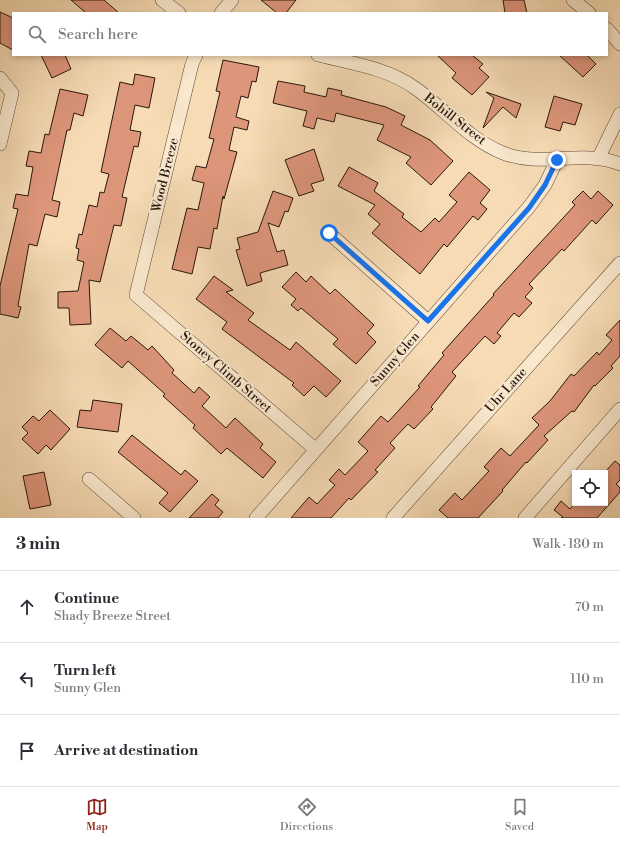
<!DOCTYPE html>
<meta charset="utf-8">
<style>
:root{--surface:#fff;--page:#f7f7f7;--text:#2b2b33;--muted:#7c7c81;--line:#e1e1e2;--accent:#8f2418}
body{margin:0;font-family:"Libre Bodoni",serif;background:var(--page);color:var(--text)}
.controls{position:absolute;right:12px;bottom:12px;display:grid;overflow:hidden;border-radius:0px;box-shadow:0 2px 6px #0003}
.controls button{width:36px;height:36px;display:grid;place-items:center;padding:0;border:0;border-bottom:1px solid var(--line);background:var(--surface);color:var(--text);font:20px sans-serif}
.stop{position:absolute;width:12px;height:12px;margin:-9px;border:3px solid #1a73e8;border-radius:50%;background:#fff}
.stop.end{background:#1a73e8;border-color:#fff;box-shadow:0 1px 4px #0008}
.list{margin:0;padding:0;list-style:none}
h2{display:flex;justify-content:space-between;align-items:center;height:52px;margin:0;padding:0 16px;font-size:17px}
h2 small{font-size:13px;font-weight:400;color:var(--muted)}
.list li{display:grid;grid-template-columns:26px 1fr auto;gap:12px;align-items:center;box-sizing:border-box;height:72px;padding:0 16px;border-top:1px solid var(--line)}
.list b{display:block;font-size:15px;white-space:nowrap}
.list p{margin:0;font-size:13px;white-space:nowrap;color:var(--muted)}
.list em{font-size:13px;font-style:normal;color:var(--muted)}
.icon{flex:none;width:22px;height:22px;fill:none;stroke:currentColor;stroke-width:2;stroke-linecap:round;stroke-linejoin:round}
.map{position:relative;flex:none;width:620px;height:518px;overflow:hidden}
.search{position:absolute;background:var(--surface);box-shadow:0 2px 6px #0003;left:12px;right:12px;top:12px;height:44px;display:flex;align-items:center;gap:10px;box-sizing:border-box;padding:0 14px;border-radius:0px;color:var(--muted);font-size:15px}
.sheet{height:268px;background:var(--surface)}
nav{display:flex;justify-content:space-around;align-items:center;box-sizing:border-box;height:56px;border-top:1px solid var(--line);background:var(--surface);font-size:11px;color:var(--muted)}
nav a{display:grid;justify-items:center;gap:2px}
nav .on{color:var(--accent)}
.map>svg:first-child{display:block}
</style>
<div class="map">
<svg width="620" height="518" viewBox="0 0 620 518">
<rect width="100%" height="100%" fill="#f6dbb4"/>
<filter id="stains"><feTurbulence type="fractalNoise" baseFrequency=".005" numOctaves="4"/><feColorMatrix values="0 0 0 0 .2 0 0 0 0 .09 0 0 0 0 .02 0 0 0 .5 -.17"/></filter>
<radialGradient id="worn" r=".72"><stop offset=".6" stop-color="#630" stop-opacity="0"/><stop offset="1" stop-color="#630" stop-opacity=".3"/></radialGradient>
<path fill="#de967b" stroke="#28170c" d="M 71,0 L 104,0 L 119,13 L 86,13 Z
M 261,0 L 296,0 L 286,13 L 277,13 Z
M 503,0 L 524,0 L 527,13 L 505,13 Z
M 0,12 L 13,18 L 13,50 L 0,43 Z
M 41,55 L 65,55 L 71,69 L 52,78 Z
M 437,55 L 472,55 L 483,64 L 479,68 L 489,77 L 472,95 L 452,78 L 456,73 Z
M 559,55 L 587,55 L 596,64 L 583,77 Z
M 223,60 L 259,67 L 256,82 L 252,81 L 248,98 L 241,96 L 236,117 L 249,121 L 247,130 L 234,127 L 229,150 L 237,152 L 224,199 L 223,196 L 217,229 L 214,228 L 210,249 L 198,247 L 192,274 L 172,269 L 187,208 L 198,210 L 204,183 L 192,180 L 196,166 L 206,168 L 214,139 L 209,138 L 220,92 L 216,91 Z
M 135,74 L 155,78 L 149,108 L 135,105 L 130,130 L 141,132 L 138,147 L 134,146 L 122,197 L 127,198 L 121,226 L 114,225 L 100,282 L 89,280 L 91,324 L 70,325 L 69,308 L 58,308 L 58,292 L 78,291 L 84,262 L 77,260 L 79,249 L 76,248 L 79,234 L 82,235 L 89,205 L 97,207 L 100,192 L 104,193 L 109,174 L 101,172 L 120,82 L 133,85 Z
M 278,81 L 305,86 L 304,92 L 326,97 L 328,88 L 342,91 L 341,95 L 386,107 L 405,116 L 401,125 L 430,140 L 453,161 L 431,185 L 406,163 L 411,157 L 377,140 L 384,125 L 336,113 L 334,122 L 317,118 L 314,129 L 303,126 L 307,111 L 273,103 Z
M 60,89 L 88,95 L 83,116 L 74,113 L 70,130 L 67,130 L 52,200 L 60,202 L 57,217 L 45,214 L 37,246 L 29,244 L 18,306 L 21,307 L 18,318 L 0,314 L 0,286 L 18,209 L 13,208 L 16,194 L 28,196 L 33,167 L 26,166 L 29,151 L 41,153 L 45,134 L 49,135 Z
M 486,92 L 521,104 L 516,118 L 503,107 L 483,128 L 494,98 Z
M 554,96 L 582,104 L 575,125 L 563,122 L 560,131 L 545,127 Z
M 314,149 L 324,180 L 311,184 L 314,191 L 299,196 L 285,160 Z
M 349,167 L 378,183 L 374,191 L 404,214 L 402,217 L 421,232 L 435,218 L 439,222 L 457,202 L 449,195 L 469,172 L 490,190 L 480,203 L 487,209 L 478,220 L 473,216 L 447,247 L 444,244 L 420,274 L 372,233 L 380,224 L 368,214 L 375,205 L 338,186 Z
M 273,191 L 293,198 L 288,212 L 285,211 L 279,227 L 268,223 L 277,252 L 284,250 L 288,265 L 260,273 L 262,281 L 247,286 L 236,250 L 240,249 L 237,238 L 258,232 Z
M 583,191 L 591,199 L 598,191 L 613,205 L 596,224 L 592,220 L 564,251 L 562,249 L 529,284 L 533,288 L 525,297 L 532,303 L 519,317 L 514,313 L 497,333 L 501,336 L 494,344 L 485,336 L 452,372 L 456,376 L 431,407 L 433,409 L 414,429 L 408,424 L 390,443 L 395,448 L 375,470 L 378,472 L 351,500 L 349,498 L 331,518 L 291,518 L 309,497 L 317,504 L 335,485 L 329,480 L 339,469 L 345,475 L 368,451 L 358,442 L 381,416 L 388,422 L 420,387 L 418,386 L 444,355 L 442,353 L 494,295 L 493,294 L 575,205 L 572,202 Z
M 296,272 L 306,282 L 311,276 L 330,294 L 335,289 L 374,325 L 367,333 L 376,342 L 356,364 L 333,344 L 338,339 L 301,308 L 298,311 L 291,305 L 296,299 L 282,287 Z
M 214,276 L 233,290 L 226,292 L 254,313 L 248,320 L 290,350 L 296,342 L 341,381 L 326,397 L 314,386 L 304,396 L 292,385 L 294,383 L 222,329 L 227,322 L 196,299 Z
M 620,320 L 620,356 L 611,366 L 613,368 L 595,386 L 594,385 L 574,412 L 572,411 L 544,436 L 548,440 L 527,463 L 526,462 L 502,490 L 503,491 L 478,518 L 448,518 L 439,510 L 455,493 L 462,500 L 489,471 L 484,467 L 501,448 L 510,456 L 539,425 L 532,418 L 550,401 L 571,374 L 574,376 L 597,352 L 599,355 L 612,340 L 606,335 Z
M 110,328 L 126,341 L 131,336 L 148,350 L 152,346 L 174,370 L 172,373 L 194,393 L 199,387 L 210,397 L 202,406 L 226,428 L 235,418 L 263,444 L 260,448 L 276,462 L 263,478 L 227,448 L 221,454 L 193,428 L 195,425 L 163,396 L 165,394 L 128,361 L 122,368 L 95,345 Z
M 93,400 L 122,404 L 118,432 L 77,427 L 80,410 L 91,411 Z
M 50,410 L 70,429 L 51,450 L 46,445 L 38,454 L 22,439 L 28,433 L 22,427 L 33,416 L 39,421 Z
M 132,435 L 181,475 L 185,470 L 198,481 L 170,512 L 159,503 L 168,493 L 118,452 Z
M 615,461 L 620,465 L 620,480 L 616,484 L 620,488 L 620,492 L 597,518 L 561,518 L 563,517 L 554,510 L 561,501 L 570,509 L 575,503 L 605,503 L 605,472 Z
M 44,472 L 51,505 L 30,509 L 23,476 Z
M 212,494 L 219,500 L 215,505 L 223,512 L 218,518 L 189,518 Z"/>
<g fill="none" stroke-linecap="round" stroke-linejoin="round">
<defs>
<path id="minor" d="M 162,0 L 179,13
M 573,0 L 589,13
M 221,13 L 232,0
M 607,29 L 620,44
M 196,55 L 192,64 L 136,295 L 315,449
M 318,55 C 351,63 387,68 415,88 C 445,109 468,139 503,153 C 541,168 582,149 620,164
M 0,78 L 12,93 L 0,144
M 598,159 L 620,114
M 329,233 L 428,321
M 89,479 L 134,518
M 256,518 L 529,207 L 545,185 L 557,160
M 393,518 L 620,263
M 525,518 L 620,409"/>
</defs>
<use href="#minor" stroke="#5c4836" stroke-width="14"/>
<use href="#minor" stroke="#f9e8ce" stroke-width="13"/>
</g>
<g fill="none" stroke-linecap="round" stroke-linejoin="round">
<path stroke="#1a73e8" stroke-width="5" d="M 329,233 L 428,321 L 529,208 L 545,185 L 557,160"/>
</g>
<g text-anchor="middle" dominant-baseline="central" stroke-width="4" stroke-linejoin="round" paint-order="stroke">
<g font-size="13" fill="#28170c" stroke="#f9e8ce">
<text transform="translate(455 119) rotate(38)">Bohill Street</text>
<text transform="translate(165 175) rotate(-76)">Wood Breeze</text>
<text transform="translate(395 359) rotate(-49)">Sunny Glen</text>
<text transform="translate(226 372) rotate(41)">Stoney Climb Street</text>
<text transform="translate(506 390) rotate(-48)">Uhr Lane</text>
</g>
</g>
<rect width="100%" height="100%" filter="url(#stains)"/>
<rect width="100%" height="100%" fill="url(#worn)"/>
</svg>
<div class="controls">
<button><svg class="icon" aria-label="locate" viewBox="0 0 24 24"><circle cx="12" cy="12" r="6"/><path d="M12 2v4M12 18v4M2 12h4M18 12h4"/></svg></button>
</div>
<div class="stop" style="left:329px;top:233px"></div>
<div class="stop end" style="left:557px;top:160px"></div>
<div class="search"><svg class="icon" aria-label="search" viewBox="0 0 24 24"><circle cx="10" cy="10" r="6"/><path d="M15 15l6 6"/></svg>Search here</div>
</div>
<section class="sheet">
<h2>3 min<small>Walk · 180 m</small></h2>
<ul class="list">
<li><svg class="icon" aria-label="ahead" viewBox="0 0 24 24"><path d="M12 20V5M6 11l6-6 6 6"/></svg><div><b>Continue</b><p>Shady Breeze Street</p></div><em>70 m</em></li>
<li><svg class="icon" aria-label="left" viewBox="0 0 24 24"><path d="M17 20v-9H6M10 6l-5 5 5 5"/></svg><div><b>Turn left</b><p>Sunny Glen</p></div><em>110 m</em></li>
<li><svg class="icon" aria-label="arrive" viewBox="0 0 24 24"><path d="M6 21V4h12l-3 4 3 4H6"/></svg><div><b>Arrive at destination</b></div></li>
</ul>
</section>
<nav>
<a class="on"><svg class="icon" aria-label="map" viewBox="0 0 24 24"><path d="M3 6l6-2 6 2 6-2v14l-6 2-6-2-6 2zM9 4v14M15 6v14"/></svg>Map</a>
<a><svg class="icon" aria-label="directions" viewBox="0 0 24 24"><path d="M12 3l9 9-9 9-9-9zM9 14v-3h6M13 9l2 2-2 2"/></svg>Directions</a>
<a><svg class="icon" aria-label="saved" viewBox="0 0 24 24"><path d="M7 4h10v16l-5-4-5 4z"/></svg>Saved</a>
</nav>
